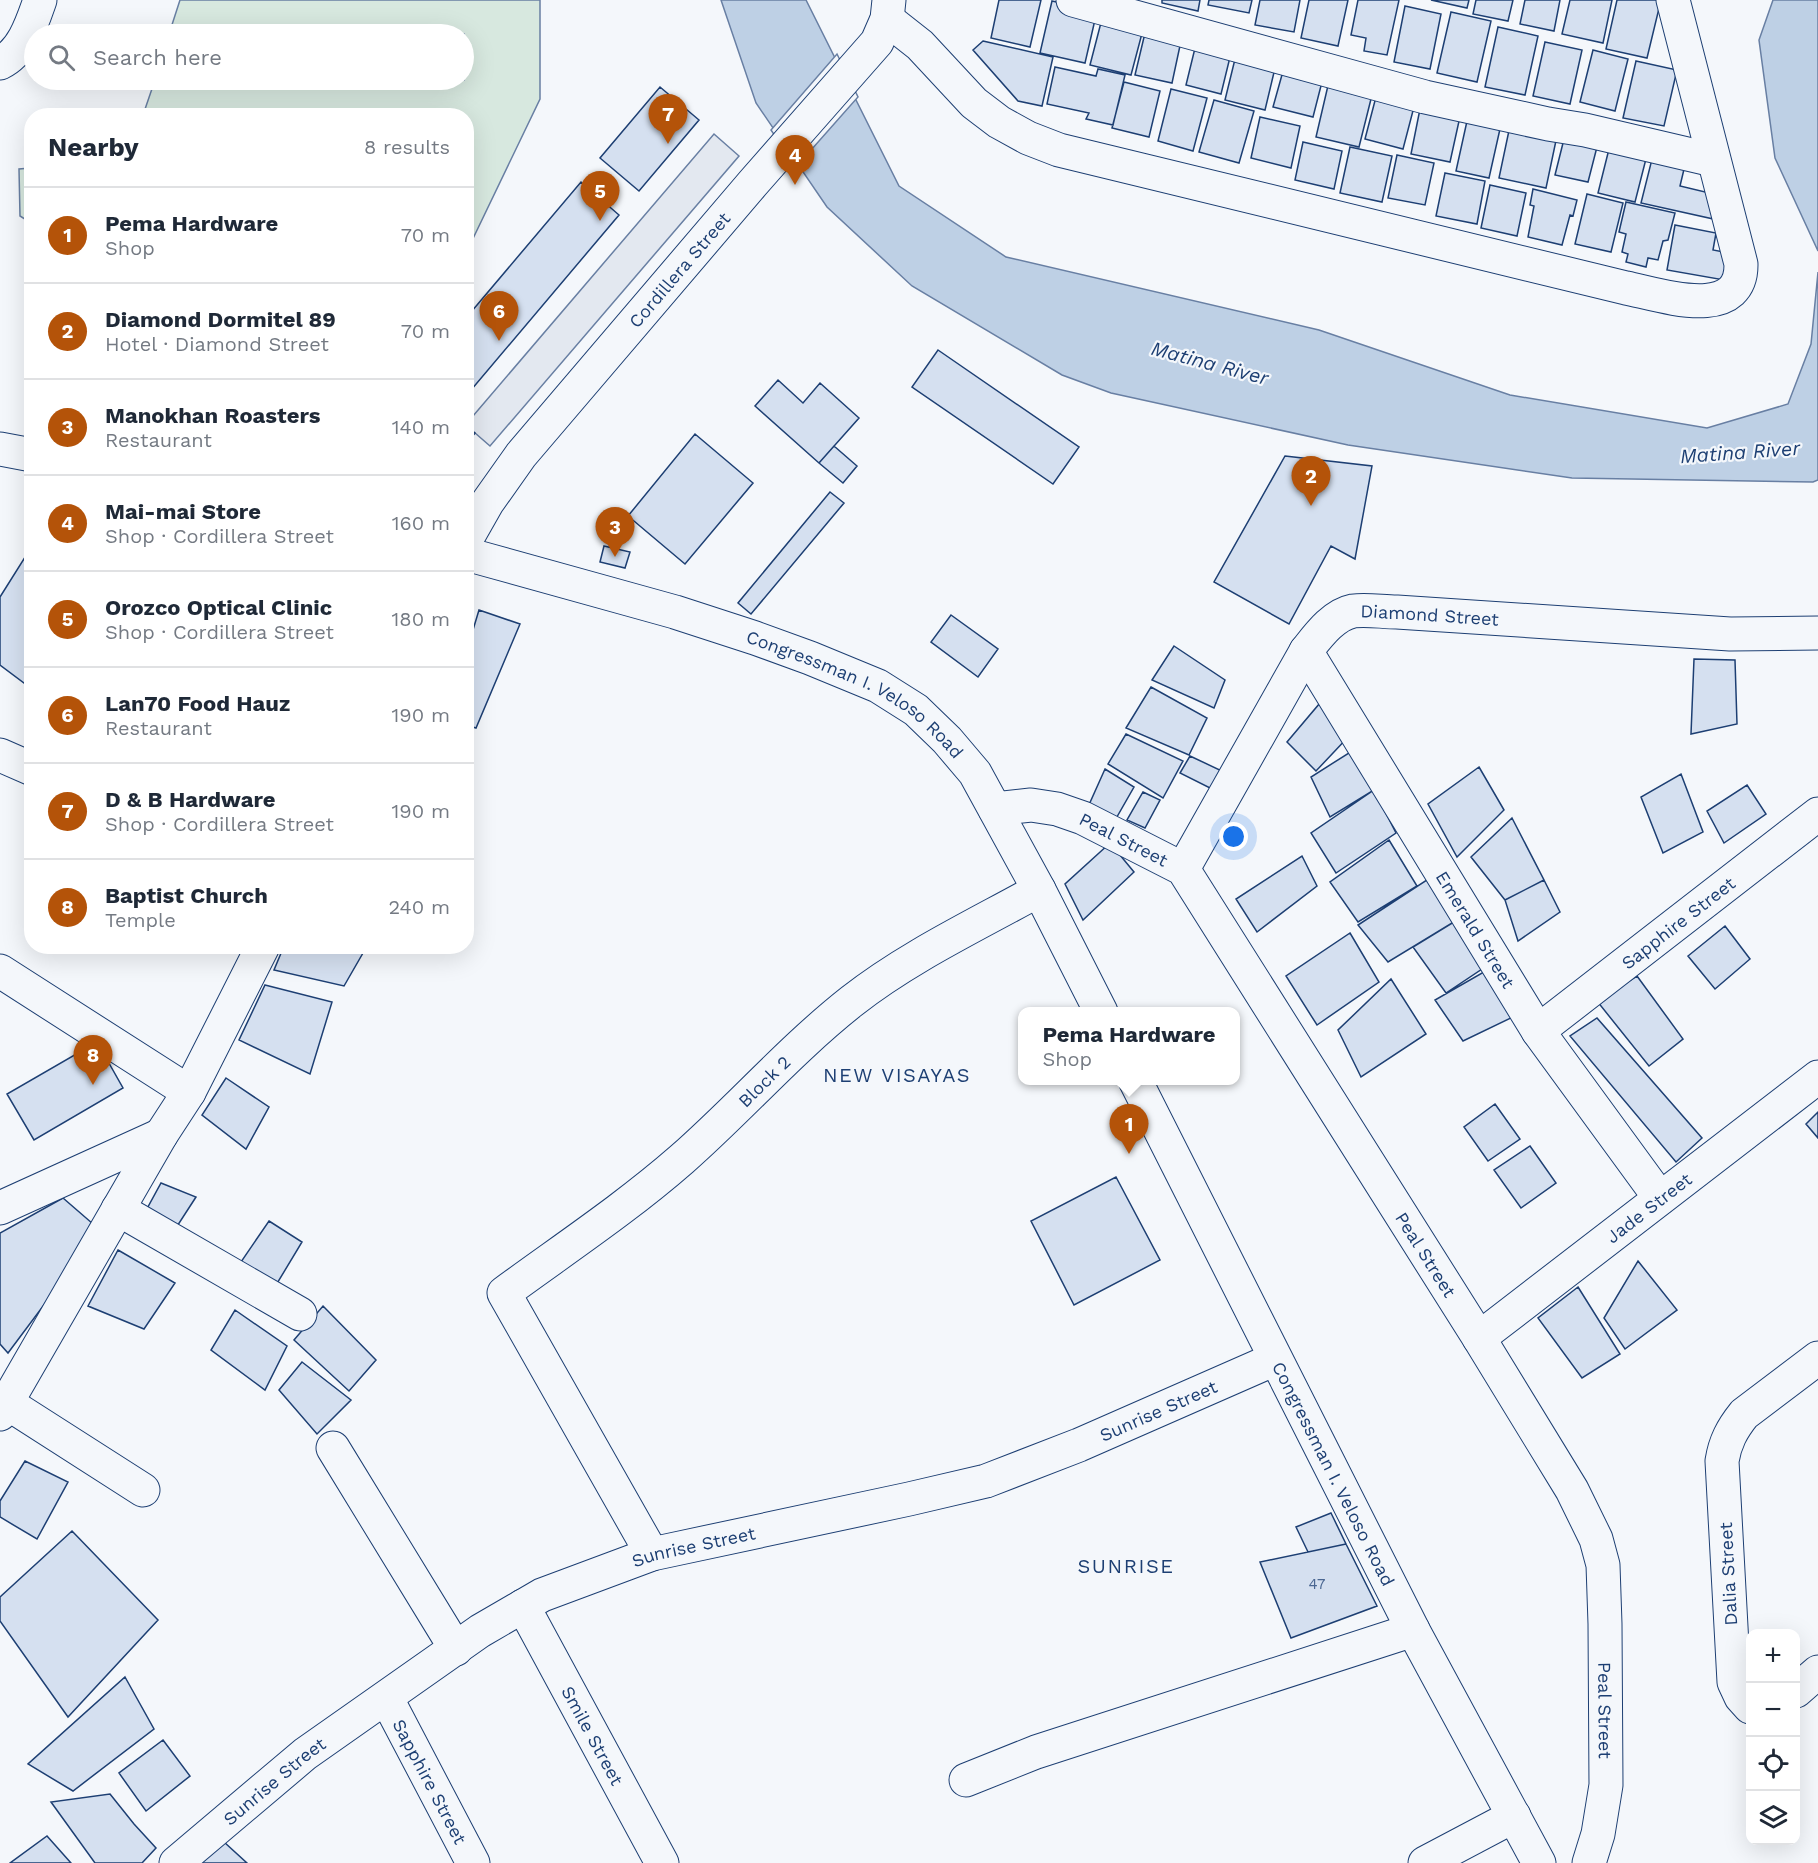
<!DOCTYPE html>
<meta charset="utf-8">
<style>
:root{--surface:#fff;--page:#f2f2f3;--text:#1f2937;--muted:#747a83;--line:#e0e1e3;--accent:#b45309}
body{margin:0;font-family:"Work Sans",sans-serif;background:var(--page);color:var(--text)}
.controls{position:absolute;right:18px;bottom:18px;display:grid;overflow:hidden;border-radius:12px;box-shadow:0 6px 24px #0002}
.controls button{width:54px;height:54px;display:grid;place-items:center;padding:0;border:0;border-bottom:2px solid var(--line);background:var(--surface);color:var(--text);font:30px sans-serif}
.you{position:absolute;left:1234px;top:837px;width:21px;height:21px;margin:-15px;border:4px solid #fff;border-radius:50%;background:#1a73e8;box-shadow:0 0 0 9px #1a73e833}
.badge{display:grid;place-items:center;width:39px;height:39px;border-radius:50%;background:var(--accent);color:#fff;font-size:20px;font-weight:700}
.pin{position:absolute;translate:-50% -50px;filter:drop-shadow(0 2px 3px #0008)}
.pin::after{content:'';position:absolute;top:32px;width:21px;height:18px;background:inherit;clip-path:polygon(0 0,100% 0,50% 100%)}
.popup{position:absolute;left:1018px;top:1007px;width:222px;height:78px;box-sizing:border-box;display:grid;place-content:center;border-radius:12px;background:var(--surface);filter:drop-shadow(0 2px 4px #0005);font-size:20px;white-space:nowrap;color:var(--muted)}
.popup b{font-size:22px;color:var(--text)}
.popup::after{content:'';position:absolute;left:50%;top:100%;margin-left:-12px;border:12px solid transparent;border-top-color:var(--surface)}
.list{margin:0;padding:0;list-style:none}
h2{display:flex;justify-content:space-between;align-items:center;height:78px;margin:0;padding:0 24px;font-size:26px}
h2 small{font-size:20px;font-weight:400;color:var(--muted)}
.list li{display:grid;grid-template-columns:39px 1fr auto;gap:18px;align-items:center;box-sizing:border-box;height:96px;padding:0 24px;border-top:2px solid var(--line)}
.list b{display:block;font-size:22px;white-space:nowrap}
.list p{margin:0;font-size:20px;white-space:nowrap;color:var(--muted)}
.list em{font-size:20px;font-style:normal;color:var(--muted)}
.icon{flex:none;width:33px;height:33px;fill:none;stroke:currentColor;stroke-width:2;stroke-linecap:round;stroke-linejoin:round}
.map{position:relative;flex:none;width:1818px;height:1863px;overflow:hidden}
.search{position:absolute;background:var(--surface);box-shadow:0 6px 24px #0002;left:24px;top:24px;width:450px;height:66px;display:flex;align-items:center;gap:15px;box-sizing:border-box;padding:0 21px;border-radius:33px;color:var(--muted);font-size:22px}
.panel{position:absolute;background:var(--surface);box-shadow:0 6px 24px #0002;left:24px;top:108px;width:450px;height:846px;border-radius:24px}
.map>svg:first-child{display:block}
</style>
<div class="map">
<svg width="1818" height="1863" viewBox="0 0 1818 1863">
<rect width="100%" height="100%" fill="#f4f7fb"/>
<path fill="#d7e8df" stroke="#687fa3" stroke-width="1.5" d="M 180,0 L 540,0 L 540,99 L 467,251 L 466,116 L 143,115 L 155,80 L 464,80 L 464,34 L 169,34 Z
M 31,168 L 32,168 L 31,223 L 20,216 L 19,169 Z"/>
<path fill="#e3e8f0" stroke="#687fa3" stroke-width="1.5" d="M 714,134 L 739,156 L 490,446 L 467,426 L 467,423 Z"/>
<path fill="#bed0e5" stroke="#687fa3" stroke-width="1.5" d="M 721,0 L 806,0 L 899,186 L 1006,257 L 1319,330 L 1510,395 L 1707,428 L 1788,404 L 1811,344 L 1818,272 L 1818,480 L 1813,482 L 1572,478 L 1348,445 L 1111,393 L 1062,375 L 912,286 L 827,207 L 756,103 Z
M 1773,0 L 1818,0 L 1818,251 L 1775,158 L 1759,40 Z"/>
<path fill="#f4f7fb" stroke="#687fa3" stroke-width="1.5" d="M 837,54 L 858,97 L 796,167 L 771,130 Z"/>
<path fill="#d5e0f0" stroke="#1d3f73" stroke-width="1.5" d="M 999,0 L 1041,0 L 1030,47 L 991,38 Z
M 1162,0 L 1200,0 L 1198,11 L 1162,3 Z
M 1209,0 L 1252,0 L 1249,13 L 1208,5 Z
M 1260,0 L 1300,0 L 1294,32 L 1255,25 Z
M 1309,0 L 1348,0 L 1338,46 L 1301,38 Z
M 1358,0 L 1399,0 L 1387,55 L 1364,51 L 1366,38 L 1351,35 Z
M 1431,0 L 1469,0 L 1467,8 Z
M 1476,0 L 1513,0 L 1508,21 L 1473,14 Z
M 1525,0 L 1560,0 L 1554,31 L 1520,24 Z
M 1570,0 L 1612,0 L 1603,43 L 1562,34 Z
M 1617,0 L 1661,0 L 1647,58 L 1606,49 Z
M 1052,1 L 1097,11 L 1085,63 L 1040,53 Z
M 1405,6 L 1441,14 L 1430,69 L 1394,62 Z
M 1104,11 L 1145,22 L 1131,75 L 1090,65 Z
M 1451,12 L 1491,21 L 1477,82 L 1437,73 Z
M 1498,27 L 1538,36 L 1525,95 L 1485,87 Z
M 1145,33 L 1181,41 L 1172,83 L 1135,75 Z
M 983,41 L 1053,57 L 1042,106 L 1018,101 L 973,50 Z
M 1545,42 L 1582,50 L 1570,104 L 1533,96 Z
M 1196,44 L 1231,53 L 1221,94 L 1186,85 Z
M 1593,50 L 1628,59 L 1615,111 L 1580,102 Z
M 1236,55 L 1276,64 L 1265,110 L 1225,100 Z
M 1636,61 L 1677,70 L 1664,126 L 1623,118 Z
M 1285,64 L 1324,74 L 1313,117 L 1273,107 Z
M 1055,67 L 1096,76 L 1098,69 L 1125,75 L 1113,125 L 1086,119 L 1089,113 L 1047,104 Z
M 1330,77 L 1374,87 L 1359,147 L 1316,137 Z
M 1124,82 L 1160,91 L 1149,137 L 1112,128 Z
M 660,87 L 699,120 L 639,191 L 600,158 Z
M 1171,89 L 1207,98 L 1193,151 L 1158,141 Z
M 1377,93 L 1415,103 L 1403,149 L 1365,139 Z
M 1214,100 L 1254,111 L 1239,163 L 1199,152 Z
M 1421,104 L 1461,112 L 1450,162 L 1411,154 Z
M 1469,112 L 1502,120 L 1489,178 L 1456,171 Z
M 1260,117 L 1300,126 L 1291,168 L 1251,158 Z
M 1511,121 L 1558,131 L 1546,188 L 1499,178 Z
M 1565,135 L 1598,143 L 1588,182 L 1555,175 Z
M 1612,137 L 1649,147 L 1635,202 L 1598,193 Z
M 1303,142 L 1342,151 L 1334,189 L 1295,180 Z
M 1350,147 L 1392,156 L 1382,202 L 1340,193 Z
M 1397,155 L 1434,163 L 1425,205 L 1388,198 Z
M 1652,159 L 1685,165 L 1680,186 L 1722,196 L 1718,220 L 1641,203 Z
M 1445,173 L 1485,181 L 1477,224 L 1436,216 Z
M 581,182 L 619,215 L 466,396 L 466,318 Z
M 1490,185 L 1526,193 L 1517,236 L 1481,228 Z
M 1533,189 L 1577,200 L 1573,216 L 1570,215 L 1562,245 L 1528,237 L 1534,206 L 1530,205 Z
M 1587,194 L 1623,203 L 1611,252 L 1575,244 Z
M 1626,202 L 1675,213 L 1668,240 L 1663,241 L 1658,260 L 1648,258 L 1646,267 L 1626,262 L 1628,254 L 1622,252 L 1626,234 L 1619,232 Z
M 1675,225 L 1716,233 L 1713,250 L 1729,253 L 1724,280 L 1667,270 Z
M 938,350 L 1079,447 L 1053,484 L 912,387 Z
M 778,380 L 803,403 L 820,383 L 859,418 L 819,463 L 755,406 Z
M 466,426 L 475,433 L 466,444 Z
M 695,434 L 753,483 L 685,564 L 628,516 Z
M 834,446 L 857,466 L 843,483 L 819,463 Z
M 1285,456 L 1372,466 L 1355,559 L 1331,546 L 1289,624 L 1214,582 Z
M 830,492 L 844,503 L 751,614 L 738,603 Z
M 32,546 L 32,689 L 0,665 L 0,597 Z
M 604,546 L 630,552 L 625,568 L 600,562 Z
M 479,610 L 520,624 L 476,728 L 466,725 L 466,653 Z
M 951,615 L 998,649 L 978,677 L 931,642 Z
M 1174,646 L 1225,680 L 1214,708 L 1152,680 Z
M 1694,659 L 1735,660 L 1737,724 L 1691,734 Z
M 1151,687 L 1207,718 L 1189,755 L 1126,728 Z
M 1320,703 L 1350,735 L 1316,771 L 1287,742 Z
M 1126,734 L 1183,761 L 1163,798 L 1108,764 Z
M 1352,751 L 1374,790 L 1330,817 L 1311,777 Z
M 1190,756 L 1224,772 L 1214,790 L 1180,773 Z
M 1479,767 L 1504,810 L 1457,857 L 1428,804 Z
M 1105,769 L 1134,787 L 1114,822 L 1088,807 Z
M 1681,774 L 1703,832 L 1663,853 L 1641,797 Z
M 1747,785 L 1766,814 L 1724,843 L 1707,811 Z
M 1374,790 L 1396,833 L 1336,873 L 1311,833 Z
M 1143,792 L 1160,800 L 1145,828 L 1127,820 Z
M 1512,818 L 1544,880 L 1505,900 L 1471,857 Z
M 1389,840 L 1417,886 L 1358,922 L 1330,882 Z
M 1110,843 L 1134,872 L 1083,920 L 1065,884 Z
M 1302,856 L 1317,886 L 1257,932 L 1236,899 Z
M 1439,872 L 1462,917 L 1388,962 L 1358,925 Z
M 1544,880 L 1560,912 L 1518,941 L 1505,900 Z
M 1462,917 L 1491,963 L 1446,993 L 1413,947 Z
M 1725,926 L 1750,959 L 1715,989 L 1688,956 Z
M 1350,933 L 1379,982 L 1317,1025 L 1286,976 Z
M 284,946 L 367,946 L 344,986 L 274,970 Z
M 1489,969 L 1515,1016 L 1463,1041 L 1435,1000 Z
M 1637,976 L 1683,1039 L 1649,1066 L 1597,1001 Z
M 1391,979 L 1426,1034 L 1361,1077 L 1338,1030 Z
M 265,985 L 332,1002 L 310,1074 L 239,1040 Z
M 1597,1018 L 1702,1138 L 1676,1162 L 1570,1036 Z
M 97,1042 L 123,1088 L 34,1140 L 7,1094 Z
M 226,1078 L 269,1107 L 246,1149 L 202,1115 Z
M 1495,1104 L 1520,1139 L 1488,1161 L 1464,1127 Z
M 1818,1112 L 1818,1138 L 1806,1124 Z
M 1530,1146 L 1556,1183 L 1521,1208 L 1494,1170 Z
M 1116,1177 L 1160,1260 L 1074,1305 L 1031,1221 Z
M 161,1183 L 196,1197 L 163,1248 L 137,1227 Z
M 63,1198 L 100,1230 L 8,1353 L 0,1344 L 0,1233 Z
M 269,1221 L 302,1242 L 264,1305 L 228,1281 Z
M 118,1250 L 175,1283 L 144,1329 L 88,1306 Z
M 1638,1261 L 1677,1310 L 1625,1349 L 1604,1318 Z
M 1578,1287 L 1620,1354 L 1582,1378 L 1538,1318 Z
M 323,1306 L 376,1360 L 349,1391 L 294,1340 Z
M 235,1310 L 287,1346 L 265,1390 L 211,1350 Z
M 302,1362 L 351,1400 L 317,1434 L 279,1390 Z
M 25,1461 L 68,1482 L 37,1539 L 0,1517 L 0,1501 Z
M 1331,1513 L 1346,1544 L 1308,1552 L 1296,1527 Z
M 72,1531 L 158,1620 L 68,1717 L 0,1621 L 0,1597 Z
M 1346,1544 L 1377,1606 L 1291,1638 L 1260,1562 Z
M 125,1677 L 154,1729 L 73,1791 L 28,1764 Z
M 163,1740 L 190,1776 L 146,1811 L 119,1773 Z
M 110,1794 L 134,1824 L 156,1848 L 142,1863 L 95,1863 L 51,1802 Z
M 47,1836 L 71,1863 L 10,1863 Z
M 224,1842 L 247,1863 L 200,1863 Z"/>
<g fill="none" stroke-linecap="round" stroke-linejoin="round">
<defs>
<g id="minor">
<path d="M 1073,0 L 1425,97 L 1548,124 L 1585,130 L 1713,160"/>
<path d="M 887,19 L 920,45 L 974,103 L 999,122 L 1028,138 L 1059,150 L 1626,288 C 1661,295 1742,323 1741,264 L 1673,0"/>
<path d="M 0,63 C 23,52 32,23 40,0"/>
<path id="s1" d="M 466,540 L 487,503 L 521,455 L 753,183 L 877,42 L 887,19 L 889,0"/>
<path id="s2" d="M 1306,651 L 1538,1031 L 1660,1198"/>
<path d="M 0,755 L 32,769"/>
<path id="s3" d="M 995,809 L 1031,805 L 1057,809 L 1083,818 L 1183,869 L 1479,1338 L 1572,1490 L 1596,1539 L 1603,1565 L 1605,1624 L 1606,1785 L 1598,1834 L 1589,1863"/>
<path id="s4" d="M 1183,869 L 1306,651 C 1318,636 1333,615 1353,611 C 1367,609 1383,612 1397,612 L 1730,634 L 1818,633"/>
<path d="M 0,971 L 189,1092"/>
<path id="s5" d="M 1538,1031 L 1818,814"/>
<path d="M 0,1208 L 161,1135"/>
<path d="M 118,1209 L 300,1314"/>
<path id="s6" d="M 1479,1338 L 1818,1077"/>
<path d="M 7,1403 L 143,1490"/>
<path d="M 0,1414 L 161,1135 L 189,1092 L 263,946"/>
<path d="M 333,1448 L 456,1649"/>
<path id="s7" d="M 652,1554 L 504,1293 C 564,1249 626,1208 682,1159 C 740,1108 791,1049 852,1001 C 908,957 976,925 1039,890"/>
<path id="s8" d="M 523,1606 L 662,1863"/>
<path d="M 1796,1691 L 1818,1672"/>
<path id="s9" d="M 387,1699 L 473,1863"/>
<path d="M 1750,1707 L 1741,1697 L 1734,1682 L 1722,1461 C 1725,1442 1732,1429 1744,1414 L 1818,1358"/>
<path d="M 966,1780 L 1036,1752 L 1413,1630"/>
<path id="s10" d="M 176,1863 L 305,1754 L 480,1631 L 542,1595 L 652,1554 L 909,1499 L 986,1481 L 1079,1445 L 1275,1359"/>
<path d="M 1425,1863 L 1514,1816"/>
</g>
<g id="major">
<path d="M 0,449 L 32,455"/>
<path id="s11" d="M 466,554 L 675,612 L 755,638 L 810,658 L 878,686 L 916,710 L 947,740 L 975,773 L 1039,890 L 1101,1012"/>
<path id="s12" d="M 1135,1080 L 1413,1630 L 1539,1863"/>
</g>
</defs>
<use href="#minor" stroke="#1d3f73" stroke-width="35"/>
<use href="#major" stroke="#1d3f73" stroke-width="35"/>
<use href="#minor" stroke="#f4f7fb" stroke-width="33"/>
<use href="#major" stroke="#f4f7fb" stroke-width="33"/>
</g>
<g text-anchor="middle" dominant-baseline="central" stroke-width="4.5" stroke-linejoin="round" paint-order="stroke">
<g font-size="15" fill="#4b6792">
<text x="1317" y="1584">47</text>
</g>
<g font-size="18" fill="#1d3f73" stroke="#f4f7fb">
<text stroke="none"><textPath href="#s1" startOffset="345">Cordillera Street</textPath></text>
<text stroke="none"><textPath href="#s4" startOffset="390">Diamond Street</textPath></text>
<text stroke="none"><textPath href="#s11" startOffset="417">Congressman I. Veloso Road</textPath></text>
<text stroke="none"><textPath href="#s3" startOffset="136">Peal Street</textPath></text>
<text stroke="none"><textPath href="#s5" startOffset="177">Sapphire Street</textPath></text>
<text stroke="none"><textPath href="#s2" startOffset="326">Emerald Street</textPath></text>
<text stroke="none"><textPath href="#s7" startOffset="636">Block 2</textPath></text>
<text stroke="none"><textPath href="#s6" startOffset="214">Jade Street</textPath></text>
<text stroke="none"><textPath href="#s3" startOffset="658">Peal Street</textPath></text>
<text stroke="none"><textPath href="#s10" startOffset="1100">Sunrise Street</textPath></text>
<text stroke="none"><textPath href="#s12" startOffset="441">Congressman I. Veloso Road</textPath></text>
<text stroke="none"><textPath href="#s10" startOffset="614">Sunrise Street</textPath></text>
<text transform="translate(1728 1574) rotate(-93)">Dalia Street</text>
<text stroke="none"><textPath href="#s3" startOffset="1162">Peal Street</textPath></text>
<text stroke="none"><textPath href="#s8" startOffset="147">Smile Street</textPath></text>
<text stroke="none"><textPath href="#s9" startOffset="93">Sapphire Street</textPath></text>
<text stroke="none"><textPath href="#s10" startOffset="128">Sunrise Street</textPath></text>
</g>
<g font-size="20" font-style="italic" fill="#1d3f73" stroke="#f4f7fb">
<text transform="translate(1210 363) rotate(15)">Matina River</text>
<text transform="translate(1740 452) rotate(-4)">Matina River</text>
</g>
<g font-size="20" letter-spacing="1.5" fill="#1d3f73" stroke="#f4f7fb">
<text x="897" y="1075">NEW VISAYAS</text>
<text x="1126" y="1566">SUNRISE</text>
</g>
</g>
</svg>
<div class="controls">
<button>+</button>
<button>−</button>
<button><svg class="icon" aria-label="locate" viewBox="0 0 24 24"><circle cx="12" cy="12" r="6"/><path d="M12 2v4M12 18v4M2 12h4M18 12h4"/></svg></button>
<button><svg class="icon" aria-label="layers" viewBox="0 0 24 24"><path d="M12 4l9 5-9 5-9-5zM3 14l9 5 9-5"/></svg></button>
</div>
<div class="you"></div>
<div class="pin badge" style="left:1129px;top:1154px">1</div>
<div class="popup"><b>Pema Hardware</b>Shop</div>
<div class="pin badge" style="left:1311px;top:506px">2</div>
<div class="pin badge" style="left:615px;top:557px">3</div>
<div class="pin badge" style="left:795px;top:185px">4</div>
<div class="pin badge" style="left:600px;top:221px">5</div>
<div class="pin badge" style="left:499px;top:341px">6</div>
<div class="pin badge" style="left:668px;top:144px">7</div>
<div class="pin badge" style="left:93px;top:1085px">8</div>
<div class="search"><svg class="icon" aria-label="search" viewBox="0 0 24 24"><circle cx="10" cy="10" r="6"/><path d="M15 15l6 6"/></svg>Search here</div>
<section class="panel">
<h2>Nearby<small>8 results</small></h2>
<ul class="list">
<li><span class="badge">1</span><div><b>Pema Hardware</b><p>Shop</p></div><em>70 m</em></li>
<li><span class="badge">2</span><div><b>Diamond Dormitel 89</b><p>Hotel · Diamond Street</p></div><em>70 m</em></li>
<li><span class="badge">3</span><div><b>Manokhan Roasters</b><p>Restaurant</p></div><em>140 m</em></li>
<li><span class="badge">4</span><div><b>Mai-mai Store</b><p>Shop · Cordillera Street</p></div><em>160 m</em></li>
<li><span class="badge">5</span><div><b>Orozco Optical Clinic</b><p>Shop · Cordillera Street</p></div><em>180 m</em></li>
<li><span class="badge">6</span><div><b>Lan70 Food Hauz</b><p>Restaurant</p></div><em>190 m</em></li>
<li><span class="badge">7</span><div><b>D &amp; B Hardware</b><p>Shop · Cordillera Street</p></div><em>190 m</em></li>
<li><span class="badge">8</span><div><b>Baptist Church</b><p>Temple</p></div><em>240 m</em></li>
</ul>
</section>
</div>
